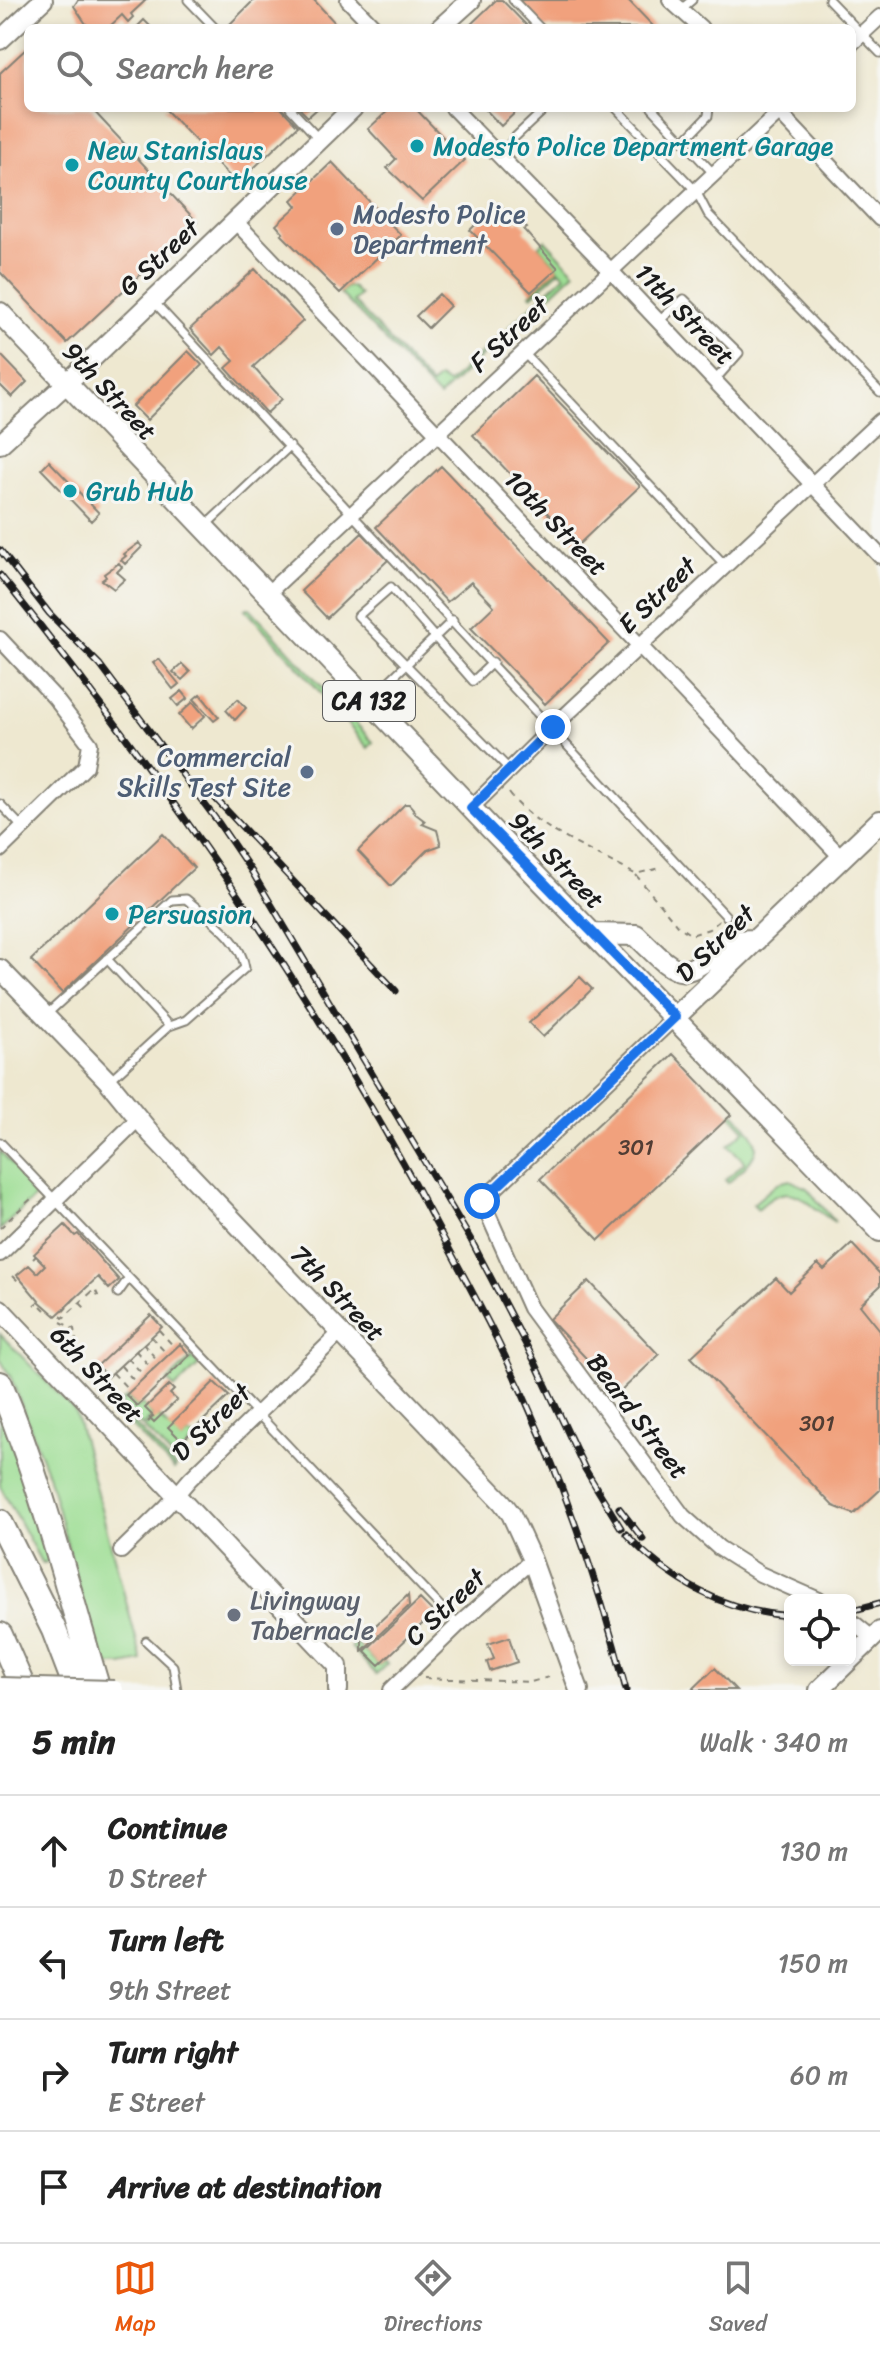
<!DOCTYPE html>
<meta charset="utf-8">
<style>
:root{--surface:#fff;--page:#f2f2f2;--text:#222;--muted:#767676;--line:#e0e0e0;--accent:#ea580c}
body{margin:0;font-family:Sriracha,sans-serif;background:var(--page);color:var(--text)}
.controls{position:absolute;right:24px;bottom:24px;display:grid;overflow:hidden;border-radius:12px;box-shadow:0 4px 12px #0003}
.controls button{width:72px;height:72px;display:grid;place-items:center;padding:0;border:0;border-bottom:2px solid var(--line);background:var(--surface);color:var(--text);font:40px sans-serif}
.stop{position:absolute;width:24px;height:24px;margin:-18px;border:6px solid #1a73e8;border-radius:50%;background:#fff}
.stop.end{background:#1a73e8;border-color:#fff;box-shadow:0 2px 8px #0008}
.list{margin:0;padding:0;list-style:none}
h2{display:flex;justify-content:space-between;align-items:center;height:104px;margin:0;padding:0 32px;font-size:34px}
h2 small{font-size:26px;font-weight:400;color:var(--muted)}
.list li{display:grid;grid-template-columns:52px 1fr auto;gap:24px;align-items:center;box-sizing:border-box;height:112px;padding:0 32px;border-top:2px solid var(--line)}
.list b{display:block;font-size:30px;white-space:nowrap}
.list p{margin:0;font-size:26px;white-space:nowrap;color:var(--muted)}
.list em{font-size:26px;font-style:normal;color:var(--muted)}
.icon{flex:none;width:44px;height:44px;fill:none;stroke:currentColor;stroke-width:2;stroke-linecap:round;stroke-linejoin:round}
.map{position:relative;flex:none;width:880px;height:1690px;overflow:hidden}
.search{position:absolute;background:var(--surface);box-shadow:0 4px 12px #0003;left:24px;right:24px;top:24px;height:88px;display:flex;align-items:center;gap:20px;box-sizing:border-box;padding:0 28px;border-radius:12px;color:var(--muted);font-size:30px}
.sheet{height:552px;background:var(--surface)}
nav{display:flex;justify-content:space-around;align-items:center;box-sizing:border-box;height:112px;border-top:2px solid var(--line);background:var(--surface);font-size:22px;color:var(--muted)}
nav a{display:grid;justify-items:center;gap:4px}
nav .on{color:var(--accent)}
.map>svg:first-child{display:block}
</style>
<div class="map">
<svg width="880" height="1690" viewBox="0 0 880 1690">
<rect width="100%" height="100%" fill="#f6f6f2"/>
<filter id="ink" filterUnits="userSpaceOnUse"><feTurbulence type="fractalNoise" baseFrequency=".0125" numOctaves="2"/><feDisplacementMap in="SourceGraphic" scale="16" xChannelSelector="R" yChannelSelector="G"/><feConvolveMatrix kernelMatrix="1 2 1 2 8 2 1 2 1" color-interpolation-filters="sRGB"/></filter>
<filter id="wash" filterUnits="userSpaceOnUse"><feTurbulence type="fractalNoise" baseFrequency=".006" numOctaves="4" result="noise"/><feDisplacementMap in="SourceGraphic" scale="32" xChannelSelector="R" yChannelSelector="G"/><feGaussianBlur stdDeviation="1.8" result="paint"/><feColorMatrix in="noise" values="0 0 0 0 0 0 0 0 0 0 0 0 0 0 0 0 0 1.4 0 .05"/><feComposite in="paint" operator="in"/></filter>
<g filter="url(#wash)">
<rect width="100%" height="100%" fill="#eee8d0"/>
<path fill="#9ede94" stroke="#5d7d58" stroke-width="2" d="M 545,240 L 575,272 L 511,332 L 508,328 L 565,275 L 560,270 L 532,296 L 530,294 L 558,268 L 538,246 Z
M 347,287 L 352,287 L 360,295 L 353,301 L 431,385 L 439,378 L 448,384 L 500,336 L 502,337 L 439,397 L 340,293 Z
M 247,608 L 250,608 L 373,742 L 368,748 L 296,664 L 245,609 Z
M 734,1113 C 767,1147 761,1153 728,1183 L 725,1180 L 745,1162 L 728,1145 L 745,1130 L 731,1115 Z
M 0,1151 L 39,1193 L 0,1230 Z
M 790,1180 L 807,1188 L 835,1222 C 806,1206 794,1174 758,1209 L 753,1204 L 778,1183 Z
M 0,1334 L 75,1411 L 142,1661 L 122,1665 L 103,1665 L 95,1647 L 48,1474 L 11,1378 L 0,1359 Z
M 192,1358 L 199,1365 L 175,1388 L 168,1381 Z
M 127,1397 L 138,1408 L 142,1404 L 153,1416 L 142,1426 L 120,1403 Z
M 110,1398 L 176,1468 L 174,1470 L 107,1401 Z
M 0,1411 L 53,1560 L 42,1564 L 0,1486 Z
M 159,1417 L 182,1440 L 189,1434 L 196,1439 L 174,1459 L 144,1428 L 152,1420 Z
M 356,1643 L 379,1665 L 384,1661 L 387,1664 L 376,1674 L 351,1647 Z"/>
<g id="blocks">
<path fill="#f1a17d" d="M 78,0 L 146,0 L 131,14 L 133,17 L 128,22 L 122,15 L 108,28 L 93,28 L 86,24 L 74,6 Z
M 254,0 L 314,0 L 338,26 L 335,28 L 226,28 Z
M 496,0 L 502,0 L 529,28 L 467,28 Z
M 517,0 L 628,0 L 655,28 L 544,28 Z
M 144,20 L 152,28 L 136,28 Z
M 28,47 L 28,108 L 91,108 L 197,222 L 67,343 L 0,272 L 0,73 Z
M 164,108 L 281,108 L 298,126 L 237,184 Z
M 299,108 L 318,108 L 308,117 Z
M 391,108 L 415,108 L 465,160 L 422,201 L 387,168 L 396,159 L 368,129 Z
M 484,108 L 520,108 L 501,126 Z
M 332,162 L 401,235 L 340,293 L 281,234 L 283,233 L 276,225 L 297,206 L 292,200 Z
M 498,203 L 517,223 L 520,220 L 527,228 L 524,230 L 558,268 L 531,292 L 470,230 Z
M 255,269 L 303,321 L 253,367 L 282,399 L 267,413 L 226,368 L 234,361 L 222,347 L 214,355 L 190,329 Z
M 439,294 L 450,306 L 428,328 L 416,316 Z
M 188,351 L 202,365 L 147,420 L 133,406 Z
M 0,354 L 27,382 L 12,397 L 0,385 Z
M 534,376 L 640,486 L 578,545 L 473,435 Z
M 49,461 L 99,513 L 91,521 L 41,469 Z
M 441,466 L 609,643 L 545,704 L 471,628 L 494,606 L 471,582 L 447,602 L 376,527 Z
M 362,533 L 388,560 L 327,618 L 301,591 Z
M 139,543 L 142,547 L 125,564 L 121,560 L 126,556 L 124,554 Z
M 119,563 L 122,567 L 117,572 L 125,579 L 114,589 L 102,580 L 106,577 L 104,574 Z
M 159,659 L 179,684 L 173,689 L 153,663 Z
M 182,664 L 190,672 L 182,680 L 173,672 Z
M 182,691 L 188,698 L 178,706 L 172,699 Z
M 200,694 L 219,717 L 214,721 L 194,699 Z
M 238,699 L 246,708 L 235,720 L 226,710 Z
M 193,702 L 205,716 L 191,729 L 179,715 Z
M 405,804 L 409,804 L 415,811 L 413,812 L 425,821 L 422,824 L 437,830 L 441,845 L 427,850 L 391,886 L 358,851 Z
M 163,834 L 194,868 L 62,993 L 31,960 Z
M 580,977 L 592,989 L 543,1037 L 529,1023 Z
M 673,1054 L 731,1115 L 599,1240 L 540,1179 Z
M 65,1225 L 75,1236 L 78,1234 L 119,1280 L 109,1289 L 98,1277 L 56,1316 L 39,1301 L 17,1275 L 29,1265 L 37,1273 L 45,1265 L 34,1254 Z
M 852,1244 L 880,1274 L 880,1286 L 860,1305 L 880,1330 L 880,1490 L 854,1514 L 833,1506 L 691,1357 L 776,1278 L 789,1292 L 818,1264 L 824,1270 Z
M 589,1281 L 659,1355 L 619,1393 L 549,1319 Z
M 151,1315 L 162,1327 L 108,1377 L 97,1366 Z
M 180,1344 L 190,1355 L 137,1406 L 126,1395 Z
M 214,1382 L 229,1396 L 182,1441 L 168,1427 Z
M 169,1385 L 174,1390 L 170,1394 L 177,1400 L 154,1422 L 150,1418 L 153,1416 L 145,1408 Z
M 408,1595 L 409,1606 L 362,1651 L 362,1638 Z
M 420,1599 L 434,1613 L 379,1665 L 365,1651 Z
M 509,1637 L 517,1662 L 490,1671 L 487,1662 L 494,1659 L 488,1644 Z
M 715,1668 L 736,1690 L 692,1690 Z"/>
</g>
</g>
<g filter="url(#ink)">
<use href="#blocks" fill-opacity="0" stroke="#858276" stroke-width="2"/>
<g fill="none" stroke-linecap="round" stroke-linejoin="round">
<defs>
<path id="lane" d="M 188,0 L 215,28
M 513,0 L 540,28
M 829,0 L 880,53
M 680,10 L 692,0
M 290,108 L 318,138
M 616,108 L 696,191 L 708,214 L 880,392
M 652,108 L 714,174
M 684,141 L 708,116 L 709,108
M 502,157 L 513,139 L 546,108
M 155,303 L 726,916
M 659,321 L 684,299 L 739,353 L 715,380
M 524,353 L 724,564
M 205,526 L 290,446
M 493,662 L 473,681 L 391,587 L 358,616 L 510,770
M 370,699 L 453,620
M 0,804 L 23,828
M 107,959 L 169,1026
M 46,1015 L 172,900 L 186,899 C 208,918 241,938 245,968 L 186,1020 L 169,1026 L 110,1080
M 0,1142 L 458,1625
M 118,1293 L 128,1279
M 146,1641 L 173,1666 L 177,1690"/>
<path id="street" d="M 348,0 L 375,28
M 670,0 L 701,28
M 852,43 L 880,17
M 453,108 L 611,271 L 880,556
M 775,108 L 880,219
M 235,221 L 842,858
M 267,594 L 784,108
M 0,639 L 54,697 L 90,744 L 86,766 L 0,850
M 471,808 L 553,727 L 880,421
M 675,1017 L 482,1201 L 530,1308 L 683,1516 L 719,1548 L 760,1574 L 819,1600
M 0,1254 L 138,1119
M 121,1551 L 166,1507 L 190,1479 L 340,1333
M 850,1620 L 872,1638
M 391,1690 L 458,1625 L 532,1560"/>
<path id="secondary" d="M 440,28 L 471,0
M 0,40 L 43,0
M 0,444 L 67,383 L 353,108
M 0,969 L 108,1081 L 152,1135 L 502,1502 L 511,1514 L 532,1560 L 579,1690
M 0,1309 L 338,1666 L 338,1690
M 819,1690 L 880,1631"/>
<path id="primary" d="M 0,313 L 492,830 L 880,1231
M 592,934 L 636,935 C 680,978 681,984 728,941 L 756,940
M 675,1017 L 880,821"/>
<path id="highway" d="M 0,1384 C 42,1484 67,1587 98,1690
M 0,1522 L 54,1630 L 77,1690
M 0,1635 L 24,1690"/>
</defs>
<use href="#lane" stroke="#858276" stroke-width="11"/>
<use href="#street" stroke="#858276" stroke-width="18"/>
<use href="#secondary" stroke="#858276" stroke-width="22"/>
<use href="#primary" stroke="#858276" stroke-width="24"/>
<use href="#highway" stroke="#858276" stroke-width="28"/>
<path stroke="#858276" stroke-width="2" stroke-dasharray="6 6" stroke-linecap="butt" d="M 509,793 C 534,828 596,853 635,874 L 661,868
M 636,875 L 677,925 L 691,935 L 709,929 L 719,921
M 0,1228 L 34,1196
M 33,1259 L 36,1256
M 13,1276 L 18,1281
M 75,1298 L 60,1315 L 63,1318 L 95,1289 L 99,1298
M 80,1303 L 86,1309
M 34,1305 L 38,1302
M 41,1306 L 45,1310
M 61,1322 L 74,1329 L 76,1340
M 159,1330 L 175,1348
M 151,1337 L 168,1355
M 143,1344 L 160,1363
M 136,1351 L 153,1370
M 128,1358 L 145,1377
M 121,1366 L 137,1384
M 113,1373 L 130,1391
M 148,1422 L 151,1419
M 424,1678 L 531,1682 L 549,1677"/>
<use href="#lane" stroke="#fff" stroke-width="7"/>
<use href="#street" stroke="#fff" stroke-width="14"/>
<use href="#secondary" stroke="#fff" stroke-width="18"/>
<use href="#primary" stroke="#fff" stroke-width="20"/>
<use href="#highway" stroke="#fff" stroke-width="24"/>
<defs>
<path id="rail" d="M 0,550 L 49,613 L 100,665 L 218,822 L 252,872 L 471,1240 L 535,1362 L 585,1469 L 621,1528
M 0,575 C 168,784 321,1003 445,1241 C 463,1275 482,1309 499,1344 C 553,1454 596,1572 626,1690
M 201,783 L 396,991
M 619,1508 L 643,1539
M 626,1534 C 669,1581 725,1612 790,1616
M 850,1611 L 880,1603"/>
</defs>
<use href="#rail" stroke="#1c1c1c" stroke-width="7"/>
<use href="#rail" stroke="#f6f6f2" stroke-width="4" stroke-dasharray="12" stroke-linecap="butt"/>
<defs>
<path id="secondary-bridge" d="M 0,1687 L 114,1690"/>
</defs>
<use href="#secondary-bridge" stroke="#858276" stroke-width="22" stroke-linecap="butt"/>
<use href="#secondary-bridge" stroke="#fff" stroke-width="18"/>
</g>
</g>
<g fill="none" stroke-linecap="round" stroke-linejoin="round" filter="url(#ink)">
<path stroke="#1a73e8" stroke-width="10" d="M 482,1201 L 675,1017 L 471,808 L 553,727"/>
</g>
<g fill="#0f9aa8" stroke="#f6f6f2" stroke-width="3">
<circle cx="417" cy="146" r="8"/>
<circle cx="72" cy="165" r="8"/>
<circle cx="70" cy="491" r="8"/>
<circle cx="112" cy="914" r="8"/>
</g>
<g fill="#5c6f8a" stroke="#f6f6f2" stroke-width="3">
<circle cx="337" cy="229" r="8"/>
<circle cx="307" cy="772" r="8"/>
</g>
<circle fill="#6b7280" stroke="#f6f6f2" stroke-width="3" cx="234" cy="1615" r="8"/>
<g text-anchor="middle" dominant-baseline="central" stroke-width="6" stroke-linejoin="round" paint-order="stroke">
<g font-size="22" fill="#513d34">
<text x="636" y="1147">301</text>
<text x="817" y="1423">301</text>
</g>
<rect fill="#f6f6f2" stroke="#5d5d5c" stroke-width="2" x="323" y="681" width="92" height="40" rx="6"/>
<g font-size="24" font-weight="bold" fill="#1c1c1c">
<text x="369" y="701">CA 132</text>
</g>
<g font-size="26" fill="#0d838f" stroke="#f6f6f2" text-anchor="start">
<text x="433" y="146">Modesto Police Department Garage</text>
<text x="88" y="150">New Stanislaus<tspan x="88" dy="30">County Courthouse</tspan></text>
<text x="86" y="491">Grub Hub</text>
<text x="128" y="914">Persuasion</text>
</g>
<g font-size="26" fill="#4e5e75" stroke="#f6f6f2" text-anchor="start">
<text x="353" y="214">Modesto Police<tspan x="353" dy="30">Department</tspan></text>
<text x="291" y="757" text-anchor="end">Commercial<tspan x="291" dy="30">Skills Test Site</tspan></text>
</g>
<g font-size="26" fill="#1c1c1c" stroke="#f6f6f2">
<text transform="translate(159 257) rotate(-43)">G Street</text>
<text transform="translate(685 314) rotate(46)">11th Street</text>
<text transform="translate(509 334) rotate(-43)">F Street</text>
<text transform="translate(110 391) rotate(47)">9th Street</text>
<text transform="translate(556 523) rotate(46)">10th Street</text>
<text transform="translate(657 595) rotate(-44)">E Street</text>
<text transform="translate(557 860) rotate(46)">9th Street</text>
<text transform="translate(715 943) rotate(-44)">D Street</text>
<text transform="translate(338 1293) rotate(46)">7th Street</text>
<text transform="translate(97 1374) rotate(47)">6th Street</text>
<text transform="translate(638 1416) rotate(53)">Beard Street</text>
<text transform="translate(211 1422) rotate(-44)">D Street</text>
<text transform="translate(445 1607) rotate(-43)">C Street</text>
</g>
<g font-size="26" fill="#5b616d" stroke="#f6f6f2" text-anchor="start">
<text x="250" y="1600">Livingway<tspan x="250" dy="30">Tabernacle</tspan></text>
</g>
</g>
</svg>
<div class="controls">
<button><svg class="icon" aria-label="locate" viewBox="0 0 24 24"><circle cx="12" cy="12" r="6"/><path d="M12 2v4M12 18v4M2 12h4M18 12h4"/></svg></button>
</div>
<div class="stop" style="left:482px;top:1201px"></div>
<div class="stop end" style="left:553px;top:727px"></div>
<div class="search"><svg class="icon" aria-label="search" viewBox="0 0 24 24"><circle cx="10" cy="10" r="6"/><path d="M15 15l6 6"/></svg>Search here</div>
</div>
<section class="sheet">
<h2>5 min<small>Walk · 340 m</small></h2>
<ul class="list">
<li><svg class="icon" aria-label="ahead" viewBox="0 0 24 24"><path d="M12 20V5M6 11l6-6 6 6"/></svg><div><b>Continue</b><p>D Street</p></div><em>130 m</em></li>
<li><svg class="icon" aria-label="left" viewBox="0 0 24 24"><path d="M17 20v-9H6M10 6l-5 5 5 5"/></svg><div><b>Turn left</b><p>9th Street</p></div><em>150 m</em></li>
<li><svg class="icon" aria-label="right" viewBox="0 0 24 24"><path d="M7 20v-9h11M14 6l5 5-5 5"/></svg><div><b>Turn right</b><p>E Street</p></div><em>60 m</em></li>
<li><svg class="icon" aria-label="arrive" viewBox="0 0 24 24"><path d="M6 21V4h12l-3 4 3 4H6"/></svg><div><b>Arrive at destination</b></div></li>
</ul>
</section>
<nav>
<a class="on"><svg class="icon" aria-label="map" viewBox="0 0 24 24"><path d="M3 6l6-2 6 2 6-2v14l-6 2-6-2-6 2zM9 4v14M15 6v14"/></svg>Map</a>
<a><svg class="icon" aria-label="directions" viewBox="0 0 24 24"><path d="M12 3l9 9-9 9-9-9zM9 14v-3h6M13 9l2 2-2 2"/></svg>Directions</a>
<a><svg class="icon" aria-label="saved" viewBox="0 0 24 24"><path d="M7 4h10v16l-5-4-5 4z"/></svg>Saved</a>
</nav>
